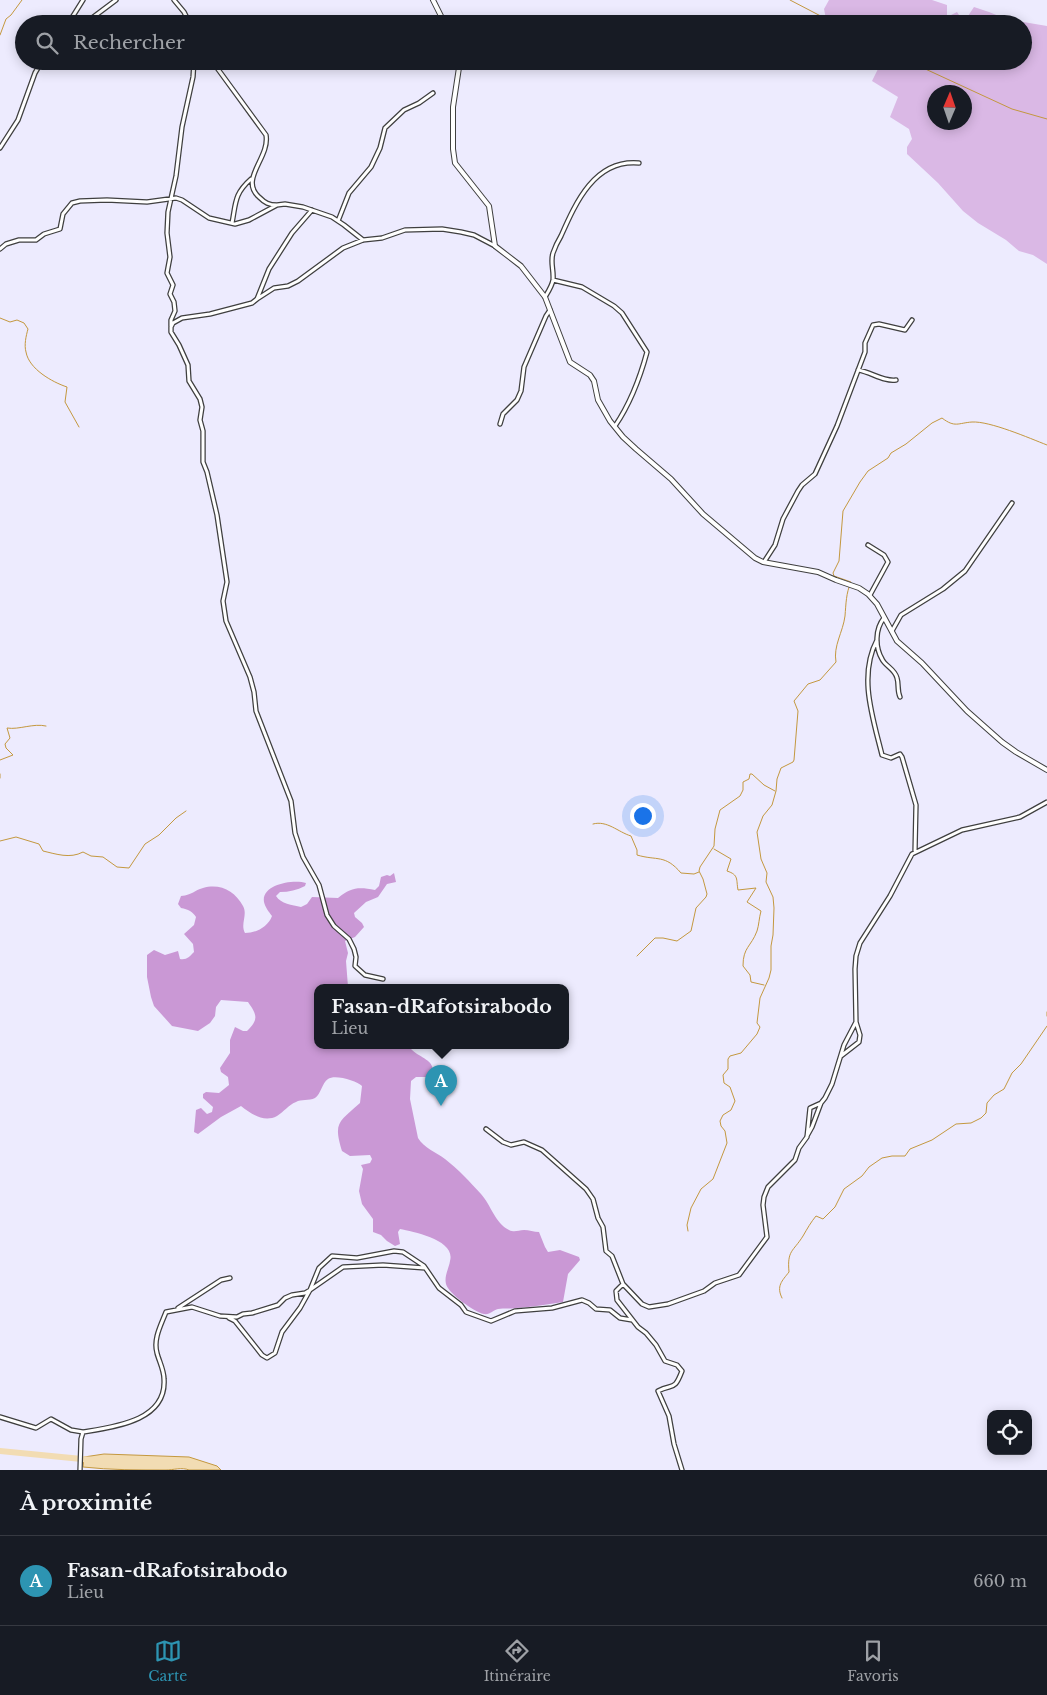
<!DOCTYPE html>
<html lang="fr">
<meta charset="utf-8">
<style>
:root{--surface:#171b24;--page:#20242c;--text:#f1f3f6;--muted:#9ea1a6;--line:#363941;--accent:#2d94b2}
body{margin:0;font-family:"Libre Baskerville",serif;background:var(--page);color:var(--text)}
.controls{position:absolute;right:15px;bottom:15px;display:grid;overflow:hidden;border-radius:10px;box-shadow:0 2px 12px #0003}
.controls button{width:45px;height:45px;display:grid;place-items:center;padding:0;border:0;border-bottom:1px solid var(--line);background:var(--surface);color:var(--text);font:25px sans-serif}
.compass{position:absolute;left:927px;top:85px;width:45px;height:45px;border-radius:50%;background:var(--surface);box-shadow:0 2px 12px #0003;rotate:2deg}
.you{position:absolute;left:642px;top:815px;width:18px;height:18px;margin:-12px;border:4px solid #fff;border-radius:50%;background:#1a73e8;box-shadow:0 0 0 8px #1a73e833}
.badge{display:grid;place-items:center;width:32px;height:32px;border-radius:50%;background:var(--accent);color:#fff;font-size:16px;font-weight:700}
.pin{position:absolute;translate:-50% -41px;filter:drop-shadow(0 1px 2px #0008)}
.pin::after{content:'';position:absolute;top:26px;width:18px;height:15px;background:inherit;clip-path:polygon(0 0,100% 0,50% 100%)}
.popup{position:absolute;left:314px;top:984px;width:255px;height:65px;box-sizing:border-box;display:grid;place-content:center;border-radius:10px;background:var(--surface);filter:drop-shadow(0 1px 4px #0005);font-size:16px;white-space:nowrap;color:var(--muted)}
.popup b{font-size:19px;color:var(--text)}
.popup::after{content:'';position:absolute;left:50%;top:100%;margin-left:-10px;border:10px solid transparent;border-top-color:var(--surface)}
.list{margin:0;padding:0;list-style:none}
h2{display:flex;justify-content:space-between;align-items:center;height:65px;margin:0;padding:0 20px;font-size:21px}
h2 small{font-size:16px;font-weight:400;color:var(--muted)}
.list li{display:grid;grid-template-columns:32px 1fr auto;gap:15px;align-items:center;box-sizing:border-box;height:90px;padding:0 20px;border-top:1px solid var(--line)}
.list b{display:block;font-size:19px;white-space:nowrap}
.list p{margin:0;font-size:16px;white-space:nowrap;color:var(--muted)}
.list em{font-size:16px;font-style:normal;color:var(--muted)}
.icon{flex:none;width:28px;height:28px;fill:none;stroke:currentColor;stroke-width:2;stroke-linecap:round;stroke-linejoin:round}
.map{position:relative;flex:none;width:1047px;height:1470px;overflow:hidden}
.search{position:absolute;background:var(--surface);box-shadow:0 2px 12px #0003;left:15px;right:15px;top:15px;height:55px;display:flex;align-items:center;gap:12px;box-sizing:border-box;padding:0 18px;border-radius:28px;color:var(--muted);font-size:19px}
.sheet{height:155px;background:var(--surface)}
nav{display:flex;justify-content:space-around;align-items:center;box-sizing:border-box;height:70px;border-top:1px solid var(--line);background:var(--surface);font-size:14px;color:var(--muted)}
nav a{display:grid;justify-items:center;gap:2px}
nav .on{color:var(--accent)}
.map>svg:first-child{display:block}
</style>
<div class="map">
<svg width="1047" height="1470" viewBox="0 0 1047 1470">
<rect width="100%" height="100%" fill="#edebfe"/>
<path fill="#dab8e5" fill-rule="evenodd" d="M 829,0 L 932,0 L 947,5 L 947,17 L 957,12 L 959,15 L 968,16 L 974,7 L 989,12 L 1006,19 L 1047,26 L 1047,264 L 1033,255 L 1019,251 L 1006,240 L 978,223 L 963,211 L 938,183 L 907,154 L 907,147 L 912,139 L 909,129 L 890,117 L 898,97 L 872,81 L 882,61 L 1023,61 L 1023,24 L 827,24 L 824,9 ZM 934,92 L 964,92 L 964,122 L 934,122 Z"/>
<path fill="#ca98d5" d="M 394,873 L 396,882 L 387,884 L 378,897 L 366,902 L 354,913 L 355,917 L 362,923 L 364,927 L 355,937 L 345,941 L 348,953 L 346,961 L 348,987 L 317,987 L 317,1045 L 411,1045 L 411,1049 C 419,1058 440,1061 430,1077 L 416,1077 L 411,1081 L 410,1099 L 418,1138 C 424,1148 436,1152 445,1159 C 458,1169 470,1182 481,1194 C 491,1205 495,1223 509,1230 C 515,1233 518,1230 524,1230 C 529,1230 534,1232 539,1232 L 545,1247 L 548,1252 L 560,1250 L 579,1257 L 580,1260 L 568,1274 L 563,1302 C 548,1304 532,1307 517,1308 C 511,1309 504,1308 498,1309 C 493,1310 490,1315 484,1314 C 474,1312 448,1293 446,1284 C 444,1276 449,1268 450,1261 C 456,1240 414,1232 400,1229 L 398,1232 L 400,1244 L 395,1246 L 387,1241 L 381,1235 L 373,1232 L 373,1219 L 362,1204 L 359,1191 L 363,1169 L 361,1165 L 370,1163 L 372,1159 L 370,1155 L 350,1156 L 342,1151 C 333,1122 339,1122 360,1103 L 362,1086 C 357,1081 335,1074 328,1079 C 322,1083 321,1094 315,1098 C 309,1101 301,1099 296,1102 C 288,1105 284,1112 277,1116 C 264,1123 251,1114 241,1106 L 221,1117 L 198,1134 L 194,1132 L 196,1110 L 201,1108 L 207,1114 L 212,1112 L 213,1107 L 203,1098 L 203,1094 L 206,1092 L 219,1093 L 229,1085 L 228,1077 L 221,1072 L 220,1068 L 230,1053 L 230,1040 L 235,1027 L 243,1031 L 247,1031 C 259,1019 257,1015 248,1002 L 221,1000 L 216,1007 L 215,1016 L 210,1023 L 198,1031 L 172,1026 L 154,1006 L 151,997 L 147,977 L 147,955 L 154,950 L 165,955 L 178,951 L 180,959 C 187,960 189,957 194,952 L 193,944 L 184,934 L 194,925 L 196,917 C 193,912 188,909 181,908 L 178,904 L 181,896 C 193,895 194,890 203,888 C 220,883 235,891 243,906 C 248,915 240,924 245,933 C 256,933 268,927 272,916 C 269,912 265,907 264,902 C 261,884 294,879 306,883 L 305,886 C 297,890 289,892 280,892 L 276,896 C 281,904 292,905 301,907 L 307,904 L 312,897 L 338,898 C 351,887 359,887 375,890 L 379,886 L 381,877 L 387,875 L 390,876 Z"/>
<path fill="#f2dcb3" stroke="#c4983f" d="M 104,1454 L 189,1457 L 217,1466 L 221,1470 L 189,1470 C 182,1467 173,1470 166,1470 C 138,1470 110,1470 83,1467 L 84,1457 Z"/>
<g fill="none" stroke-linecap="round" stroke-linejoin="round">
<path stroke="#c4983f" stroke-width="1" d="M 790,0 L 836,24
M 0,35 L 6,19 L 11,15 L 22,0
M 908,61 L 1012,109 L 1047,119
M 0,318 L 10,322 L 17,320 L 24,323 L 28,329 C 26,336 24,345 26,352 C 29,369 52,382 67,387 L 65,402 L 79,427
M 0,760 L 13,755 L 6,748 L 5,744 L 10,738 L 7,728 C 19,730 33,723 46,726
M 0,774 L 0,778
M 593,824 C 607,820 618,832 631,836 L 637,850 L 637,855 C 657,861 665,854 681,873 L 694,874 L 699,872
M 0,841 L 16,837 L 39,844 L 43,851 C 56,854 70,859 83,852 L 91,856 L 103,857 L 117,867 L 129,868 L 145,844 L 159,835 L 176,818 L 186,811
M 714,849 L 731,859 L 727,871 C 739,875 736,879 738,890 L 756,888 L 747,902 L 761,911 C 759,918 759,925 757,931 C 751,947 743,947 743,966 L 750,975 L 751,982 L 764,985
M 637,956 L 655,938 L 663,938 L 677,941 L 691,931 L 696,908 L 706,897 L 707,894 L 703,879 L 699,871 L 700,867 L 714,846 L 715,829 L 720,810 L 740,796 L 743,790 L 743,782 L 749,779 L 750,774 L 752,774 L 764,785 L 775,791
M 1047,1012 L 1047,1016
M 688,1231 L 687,1225 L 691,1208 L 701,1189 L 713,1179 L 727,1143 L 725,1131 L 721,1126 L 720,1121 L 723,1115 L 731,1110 L 735,1101 L 730,1087 L 724,1083 L 723,1075 L 728,1069 L 728,1059 L 730,1056 L 741,1053 L 757,1034 L 760,1027 L 757,1023 L 760,998 L 769,978 L 771,970 L 771,946 L 773,935 L 774,908 L 773,897 L 766,882 L 767,873 L 761,859 L 757,832 L 763,816 L 772,805 L 776,791 L 777,779 L 781,768 L 793,762 L 794,760 L 798,711 L 794,701 L 808,684 L 820,680 L 836,662 C 833,646 843,632 845,616 C 846,604 846,593 851,582 L 834,576 L 833,573 L 839,561 L 843,511 L 860,482 L 868,471 L 888,458 L 891,453 L 906,444 L 932,423 L 942,418 C 955,428 958,423 972,422 C 990,421 1029,438 1047,445
M 782,1298 C 776,1286 782,1281 789,1272 C 787,1250 793,1252 803,1236 C 807,1229 811,1222 816,1216 L 823,1219 L 835,1207 L 844,1189 L 862,1176 L 869,1167 L 882,1158 L 892,1156 L 905,1156 L 910,1149 L 932,1140 L 956,1124 L 971,1123 L 981,1118 L 986,1113 L 987,1103 L 994,1095 L 1004,1089 L 1012,1073 L 1021,1064 L 1047,1026"/>
<path stroke="#f2dcb3" stroke-width="6" d="M 0,1451 L 92,1460"/>
<defs>
<path id="minor" d="M 174,0 L 184,12 L 190,24
M 68,24 L 83,0
M 84,24 L 116,0
M 212,61 L 266,135 C 270,158 239,179 259,197 C 265,203 269,205 277,205
M 0,148 L 18,120 L 35,73 L 42,61
M 312,210 L 292,233 L 269,269 L 257,299 L 252,303 L 210,314 L 182,318 L 173,323 L 171,327 L 171,332 L 179,345 L 188,365 L 189,381 L 200,399 L 202,407 L 200,420 L 203,431 L 203,462 L 207,472 L 217,515 L 227,582 L 223,601 L 226,621 L 250,677 L 254,692 L 256,711 L 291,801 L 295,833 L 303,857 L 319,885 L 327,915 L 334,926 L 349,939 L 354,949 L 356,957 L 355,966 L 365,975 L 383,979
M 338,221 L 349,193 L 371,167 L 380,148 L 385,128 L 404,110 L 419,103 L 433,93
M 232,223 C 236,203 234,194 251,179
M 0,249 L 6,244 L 19,240 L 36,240 L 44,234 L 60,229 L 63,214 L 72,203 L 80,201 L 107,200 L 147,202 L 176,198 L 182,200 L 209,218 L 235,224 L 249,220 L 277,205 L 285,204 L 303,207 L 332,217 L 344,225 L 363,240
M 553,280 L 582,287 L 614,306 L 622,313 L 647,352 C 640,378 630,404 615,426
M 545,297 C 548,292 552,286 553,280 C 554,270 550,262 553,253 C 555,247 558,241 561,236 C 576,202 595,159 639,163
M 257,299 L 274,288 L 288,286 L 298,281 L 343,248 L 363,240 L 382,238 L 405,230 L 442,229 L 461,232 L 474,235 L 495,246
M 171,326 L 171,320 L 175,311 L 174,302 L 170,294 L 173,285 L 167,273 L 170,257 L 167,233 L 168,212 L 176,176 L 182,127 L 193,77 L 194,61
M 858,370 C 871,372 884,382 896,380
M 500,424 L 503,414 L 517,400 L 521,391 L 524,367 L 546,316 L 550,310
M 868,545 L 884,555 L 888,562 L 870,595
M 764,562 L 775,545 L 783,519 L 798,491 L 802,485 L 815,474 L 837,426 L 865,352 L 865,343 L 873,325 L 879,324 L 905,330 L 912,320
M 884,618 C 875,629 875,647 882,659 C 885,666 895,669 897,678 C 899,684 897,690 900,697
M 892,631 L 901,615 L 943,589 L 965,571 L 1012,503
M 877,640 C 858,676 873,718 882,755 L 891,758 L 900,754 L 902,757 L 916,805 L 915,851
M 841,1056 L 859,1042 L 860,1035 L 856,1022
M 486,1129 L 503,1142 L 511,1145 L 524,1142 L 542,1150 L 586,1189 L 593,1199 L 598,1218 L 603,1227 L 606,1251 L 612,1256 L 623,1284
M 807,1136 L 812,1127 L 821,1103
M 178,1308 L 221,1280 L 230,1278
M 229,1318 L 235,1321 L 262,1355 L 267,1358 L 275,1353 L 282,1332 L 300,1308 L 310,1290 L 343,1267 L 383,1265 L 425,1268
M 0,1417 L 36,1428 L 51,1419 L 71,1430 L 83,1432
M 80,1470 L 81,1439 L 83,1432 C 114,1427 167,1421 164,1379 C 164,1370 159,1361 157,1353 C 153,1339 161,1325 166,1312 L 192,1307 L 220,1316 L 237,1317 L 243,1314 L 252,1313 L 278,1305 L 285,1298 L 292,1295 L 305,1293 L 310,1290 L 319,1268 L 332,1256 L 357,1258 L 394,1251 L 403,1252 L 424,1266 L 439,1288 L 461,1305 L 466,1312 L 491,1321 L 515,1311 L 552,1308 L 582,1300 L 589,1303 L 596,1309 L 610,1310 L 620,1318 L 632,1320
M 682,1470 L 674,1444 L 669,1416 L 658,1391 C 673,1383 674,1392 682,1371 L 677,1365 L 665,1361 L 656,1345 L 646,1333 L 638,1327 L 617,1300 L 616,1291 L 623,1284 L 642,1304 L 649,1307 L 668,1304 L 704,1291 L 715,1283 L 739,1275 L 767,1237 L 763,1205 L 764,1197 L 768,1187 L 795,1160 L 799,1148 L 807,1137 L 810,1108 L 821,1103 L 825,1098 L 832,1084 L 844,1045 L 856,1022 L 855,969 L 856,956 L 860,943 L 890,896 L 912,854 L 962,830 L 1020,817 L 1047,802"/>
<path id="tertiary" d="M 433,0 L 445,24
M 460,61 L 453,107 L 453,149 L 455,163 L 489,206 L 495,246 L 521,266 L 545,297 L 570,362 L 590,375 L 594,381 L 598,400 L 610,421 L 623,437 L 636,449 L 671,479 L 703,514 L 755,558 L 763,562 L 818,572 L 836,580 L 859,588 L 868,594 L 877,604 L 897,641 L 922,663 L 967,711 L 1002,742 L 1016,752 L 1047,770"/>
</defs>
<use href="#minor" stroke="#3f3f3f" stroke-width="5.5"/>
<use href="#tertiary" stroke="#3f3f3f" stroke-width="6"/>
<use href="#minor" stroke="#fff" stroke-width="3"/>
<use href="#tertiary" stroke="#fff" stroke-width="4"/>
</g>
</svg>
<div class="controls">
<button><svg class="icon" aria-label="locate" viewBox="0 0 24 24"><circle cx="12" cy="12" r="6"/><path d="M12 2v4M12 18v4M2 12h4M18 12h4"/></svg></button>
</div>
<svg class="compass" viewBox="-18 -18 36 36"><path d="M0-13l5 13h-10z" fill="#e53935"/><path d="M0 13l5-13h-10z" fill="#9ea1a6"/></svg>
<div class="you"></div>
<div class="pin badge" style="left:441px;top:1106px">A</div>
<div class="popup"><b>Fasan-dRafotsirabodo</b>Lieu</div>
<div class="search"><svg class="icon" aria-label="search" viewBox="0 0 24 24"><circle cx="10" cy="10" r="6"/><path d="M15 15l6 6"/></svg>Rechercher</div>
</div>
<section class="sheet">
<h2>À proximité<small></small></h2>
<ul class="list">
<li><span class="badge">A</span><div><b>Fasan-dRafotsirabodo</b><p>Lieu</p></div><em>660 m</em></li>
</ul>
</section>
<nav>
<a class="on"><svg class="icon" aria-label="map" viewBox="0 0 24 24"><path d="M3 6l6-2 6 2 6-2v14l-6 2-6-2-6 2zM9 4v14M15 6v14"/></svg>Carte</a>
<a><svg class="icon" aria-label="directions" viewBox="0 0 24 24"><path d="M12 3l9 9-9 9-9-9zM9 14v-3h6M13 9l2 2-2 2"/></svg>Itinéraire</a>
<a><svg class="icon" aria-label="saved" viewBox="0 0 24 24"><path d="M7 4h10v16l-5-4-5 4z"/></svg>Favoris</a>
</nav>
